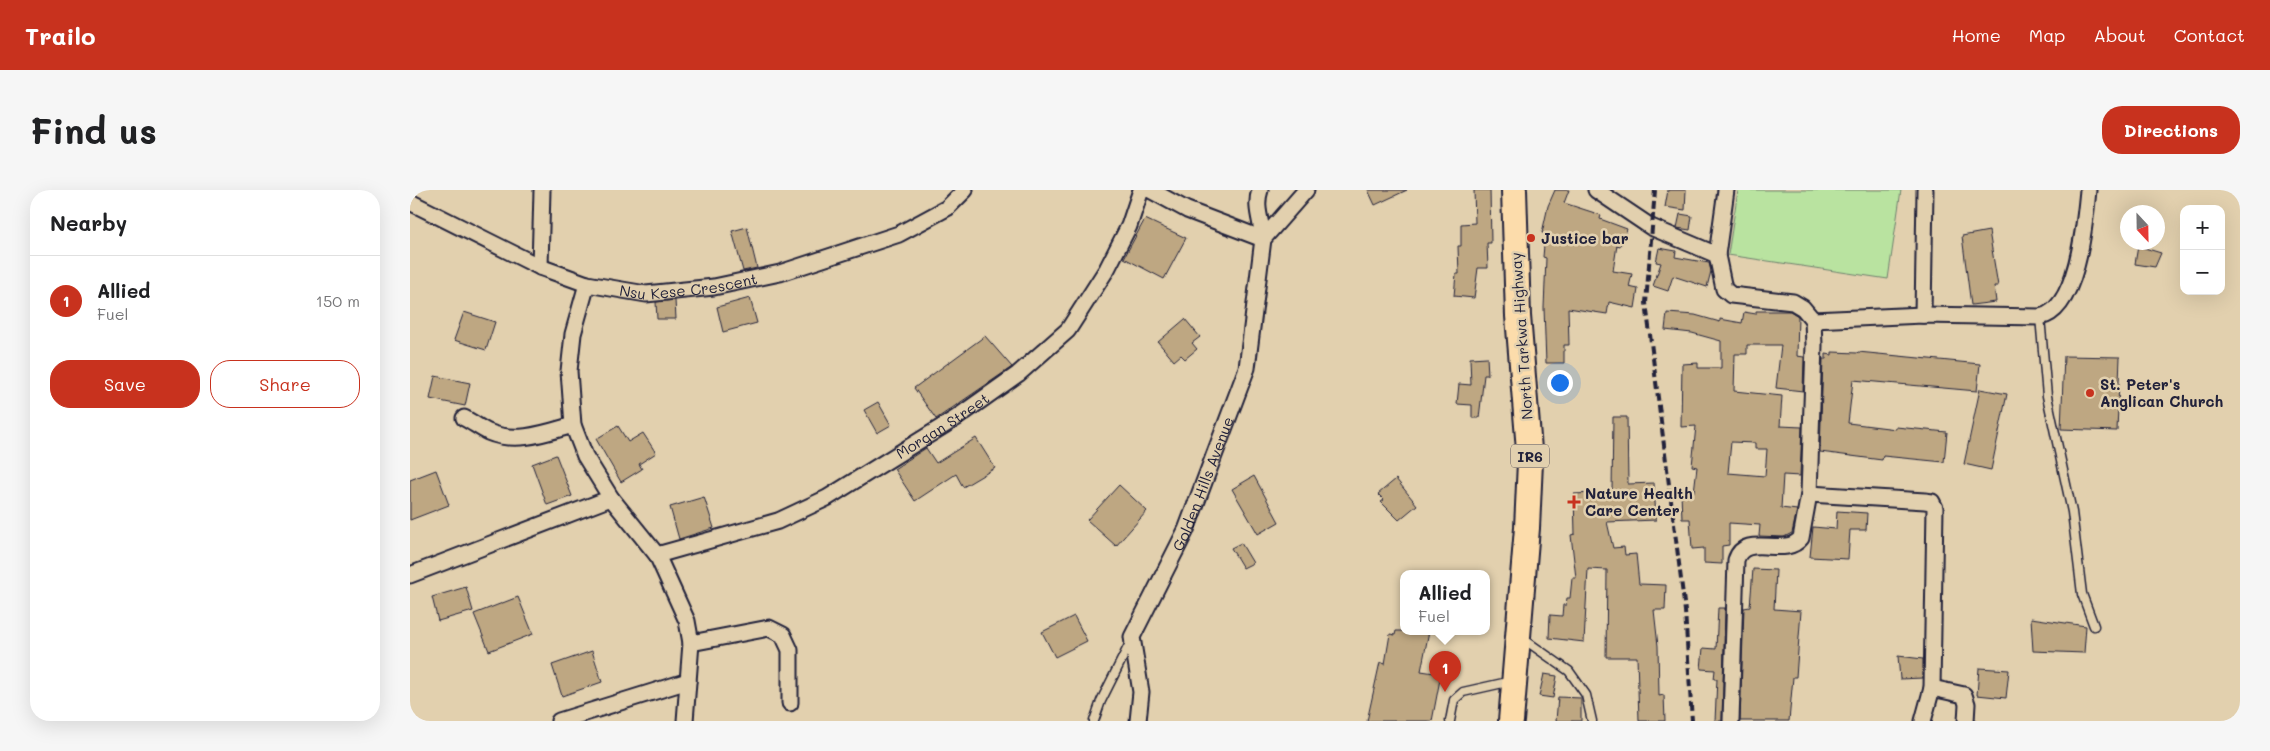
<!DOCTYPE html>
<meta charset="utf-8">
<style>
:root{--surface:#fff;--page:#f6f6f6;--text:#202124;--muted:#757577;--line:#e0e0e0;--accent:#c8321e}
body{margin:0;font-family:Mali,sans-serif;background:var(--page);color:var(--text)}
.controls{position:absolute;right:15px;top:15px;display:grid;overflow:hidden;border-radius:10px;box-shadow:0 5px 20px #0002}
.controls button{width:45px;height:45px;display:grid;place-items:center;padding:0;border:0;border-bottom:1px solid var(--line);background:var(--surface);color:var(--text);font:25px sans-serif}
.compass{position:absolute;left:1710px;top:15px;width:45px;height:45px;border-radius:50%;background:var(--surface);box-shadow:0 5px 20px #0002;rotate:158deg}
.you{position:absolute;left:1149px;top:192px;width:18px;height:18px;margin:-12px;border:4px solid #fff;border-radius:50%;background:#1a73e8;box-shadow:0 0 0 8px #1a73e833}
.badge{display:grid;place-items:center;width:32px;height:32px;border-radius:50%;background:var(--accent);color:#fff;font-size:16px;font-weight:700}
.pin{position:absolute;translate:-50% -41px;filter:drop-shadow(0 1px 2px #0008)}
.pin::after{content:'';position:absolute;top:26px;width:18px;height:15px;background:inherit;clip-path:polygon(0 0,100% 0,50% 100%)}
.popup{position:absolute;left:990px;top:380px;width:90px;height:65px;box-sizing:border-box;display:grid;place-content:center;border-radius:10px;background:var(--surface);filter:drop-shadow(0 1px 4px #0005);font-size:16px;white-space:nowrap;color:var(--muted)}
.popup b{font-size:19px;color:var(--text)}
.popup::after{content:'';position:absolute;left:50%;top:100%;margin-left:-10px;border:10px solid transparent;border-top-color:var(--surface)}
.list{margin:0;padding:0;list-style:none}
h2{display:flex;justify-content:space-between;align-items:center;height:65px;margin:0;padding:0 20px;font-size:21px}
h2 small{font-size:16px;font-weight:400;color:var(--muted)}
.list li{display:grid;grid-template-columns:32px 1fr auto;gap:15px;align-items:center;box-sizing:border-box;height:90px;padding:0 20px;border-top:1px solid var(--line)}
.list b{display:block;font-size:19px;white-space:nowrap}
.list p{margin:0;font-size:16px;white-space:nowrap;color:var(--muted)}
.list em{font-size:16px;font-style:normal;color:var(--muted)}
.actions{display:flex;gap:10px;padding:15px 20px}
.actions a{flex:1;padding:11px 0;border:1px solid var(--accent);border-radius:20px;text-align:center;font-size:18px;color:var(--accent)}
.actions .main{background:var(--accent);color:#fff}
.map{position:relative;flex:none;width:1830px;height:531px;overflow:hidden;border-radius:20px}
header{display:flex;align-items:center;gap:30px;box-sizing:border-box;height:70px;padding:0 25px;background:var(--accent);color:#fff}
header strong{font-size:24px}
nav{display:flex;gap:28px;margin-inline-start:auto;font-size:18px}
.intro{display:flex;align-items:center;justify-content:space-between;box-sizing:border-box;height:120px;padding:0 30px}
h1{margin:0;font-size:35px}
.button{padding:12px 22px;border-radius:20px;background:var(--accent);color:#fff;font-size:18px;font-weight:700}
main{display:flex;gap:30px;padding:0 30px}
aside{flex:1;background:var(--surface);border-radius:20px;box-shadow:0 5px 20px #0002}
.map>svg:first-child{display:block}
</style>
<header>
<strong>Trailo</strong>
<nav><a>Home</a><a>Map</a><a>About</a><a>Contact</a></nav>
</header>
<div class="intro"><h1>Find us</h1><a class="button">Directions</a></div>
<main>
<aside>
<h2>Nearby<small></small></h2>
<ul class="list">
<li><span class="badge">1</span><div><b>Allied</b><p>Fuel</p></div><em>150 m</em></li>
</ul>
<div class="actions"><a class="main">Save</a><a>Share</a></div>
</aside>
<div class="map">
<svg width="1830" height="531" viewBox="0 0 1830 531">
<rect width="100%" height="100%" fill="#e2d0ae"/>
<filter id="ink" filterUnits="userSpaceOnUse"><feTurbulence type="fractalNoise" baseFrequency=".02" numOctaves="2"/><feDisplacementMap in="SourceGraphic" scale="10" xChannelSelector="R" yChannelSelector="G"/><feConvolveMatrix kernelMatrix="1 2 1 2 8 2 1 2 1" color-interpolation-filters="sRGB"/></filter>
<g filter="url(#ink)">
<path fill="#b9e3a0" stroke="#6e826e" d="M 1328,0 L 1491,0 L 1478,89 L 1318,65 Z"/>
<path fill="#bea782" stroke="#22223b" fill-rule="evenodd" d="M 958,0 L 997,0 L 965,15 Z
M 1064,0 L 1080,0 L 1081,53 L 1077,53 L 1078,78 L 1068,78 L 1064,108 L 1044,106 L 1046,84 L 1049,84 L 1048,56 L 1051,56 L 1051,34 L 1065,33 Z
M 1145,0 L 1159,0 L 1154,13 L 1191,25 L 1190,29 L 1217,39 L 1210,56 L 1207,55 L 1203,81 L 1222,84 L 1219,97 L 1228,99 L 1225,118 L 1199,112 L 1197,124 L 1158,118 L 1159,155 L 1154,155 L 1154,173 L 1136,173 L 1134,118 L 1136,68 L 1133,67 L 1135,44 L 1132,43 L 1138,16 Z
M 1258,0 L 1276,0 L 1275,20 L 1255,17 Z
M 1270,24 L 1282,26 L 1280,40 L 1267,38 Z
M 735,29 L 776,48 L 754,89 L 714,68 Z
M 337,37 L 347,78 L 333,81 L 322,41 Z
M 1579,41 L 1588,96 L 1584,96 L 1586,112 L 1561,115 L 1552,46 Z
M 1728,56 L 1751,63 L 1745,77 L 1725,74 Z
M 1249,58 L 1266,61 L 1265,67 L 1299,73 L 1301,81 L 1297,97 L 1263,86 L 1258,101 L 1243,96 L 1251,73 L 1246,72 Z
M 340,108 L 347,133 L 313,142 L 307,117 Z
M 265,110 L 266,129 L 247,129 L 246,112 Z
M 1346,121 L 1380,121 L 1388,126 L 1387,166 L 1394,167 L 1393,201 L 1366,198 L 1371,155 L 1337,155 L 1337,164 L 1325,164 L 1324,201 L 1372,206 L 1370,236 L 1392,237 L 1390,286 L 1373,285 L 1371,318 L 1387,320 L 1382,343 L 1374,347 L 1349,346 L 1350,335 L 1319,333 L 1319,355 L 1312,356 L 1312,374 L 1294,373 L 1294,358 L 1282,359 L 1280,329 L 1272,329 L 1271,303 L 1284,302 L 1287,277 L 1282,276 L 1286,236 L 1271,237 L 1272,174 L 1288,173 L 1288,178 L 1311,178 L 1311,151 L 1282,143 L 1255,140 L 1257,123 L 1285,125 L 1310,132 L 1310,129 L 1332,133 L 1334,122 L 1346,124 ZM 1321,252 L 1345,253 L 1345,259 L 1357,259 L 1355,286 L 1318,283 Z
M 54,122 L 85,132 L 76,160 L 44,150 Z
M 775,129 L 790,147 L 782,153 L 787,159 L 775,169 L 771,165 L 764,171 L 748,152 Z
M 575,146 L 602,177 L 526,229 L 504,198 Z
M 1422,162 L 1447,163 L 1448,162 L 1570,174 L 1567,201 L 1443,190 L 1438,233 L 1486,239 L 1486,237 L 1537,242 L 1534,272 L 1473,266 L 1472,270 L 1410,262 L 1413,169 L 1416,169 L 1416,164 L 1422,165 Z
M 1654,166 L 1710,167 L 1707,241 L 1651,239 Z
M 1077,167 L 1078,185 L 1074,185 L 1069,228 L 1062,228 L 1062,215 L 1047,214 L 1049,194 L 1061,195 L 1060,168 Z
M 25,186 L 60,193 L 55,216 L 20,209 Z
M 1570,199 L 1597,204 L 1581,280 L 1554,274 Z
M 468,212 L 481,235 L 467,243 L 454,220 Z
M 1203,227 L 1217,227 L 1218,294 L 1244,293 L 1246,330 L 1197,332 L 1203,358 L 1214,357 L 1215,365 L 1226,364 L 1229,394 L 1256,395 L 1255,420 L 1244,420 L 1248,456 L 1249,506 L 1254,505 L 1255,531 L 1229,531 L 1227,467 L 1196,467 L 1197,380 L 1178,379 L 1174,452 L 1139,448 L 1140,425 L 1152,426 L 1153,415 L 1156,415 L 1157,408 L 1160,408 L 1162,388 L 1166,388 L 1161,345 L 1165,344 L 1164,304 L 1202,302 Z
M 208,236 L 218,252 L 233,243 L 246,263 L 229,274 L 232,279 L 211,292 L 186,249 Z
M 566,248 L 585,278 L 553,297 L 546,284 L 505,311 L 484,279 L 516,258 L 526,273 Z
M 146,265 L 162,306 L 137,315 L 122,274 Z
M 26,280 L 39,315 L 0,330 L 0,290 Z
M 844,286 L 869,332 L 848,344 L 822,299 Z
M 986,289 L 1007,315 L 989,330 L 971,312 L 974,310 L 968,304 Z
M 709,295 L 737,321 L 706,356 L 677,330 Z
M 294,307 L 304,338 L 269,349 L 260,317 Z
M 1427,321 L 1457,323 L 1456,340 L 1440,340 L 1438,369 L 1400,367 L 1403,337 L 1426,339 Z
M 831,353 L 843,373 L 833,378 L 821,358 Z
M 1343,379 L 1366,380 L 1364,419 L 1391,421 L 1386,487 L 1383,487 L 1379,531 L 1330,531 L 1334,418 L 1340,417 Z
M 56,397 L 63,421 L 28,431 L 22,407 Z
M 108,407 L 123,444 L 79,461 L 64,424 Z
M 1308,418 L 1315,418 L 1312,531 L 1305,531 L 1307,489 L 1304,489 L 1305,480 L 1291,479 L 1293,458 L 1306,459 Z
M 664,426 L 677,451 L 645,467 L 632,442 Z
M 1621,428 L 1676,436 L 1674,463 L 1623,461 Z
M 986,441 L 1019,441 L 1011,481 L 1031,484 L 1022,531 L 957,531 L 970,472 L 975,474 L 980,444 L 985,445 Z
M 182,461 L 192,492 L 152,506 L 142,475 Z
M 1488,466 L 1513,469 L 1513,488 L 1490,489 Z
M 1569,478 L 1599,480 L 1596,508 L 1567,505 Z
M 1134,484 L 1147,486 L 1143,508 L 1129,506 Z
M 1148,507 L 1171,508 L 1171,531 L 1146,531 Z"/>
<g fill="none" stroke-linecap="round" stroke-linejoin="round">
<defs>
<path id="lane" d="M 1630,127 L 1637,206 L 1662,322 L 1672,404 L 1684,436
M 1112,448 L 1159,481 L 1176,505 L 1182,531
M 684,531 L 691,511 L 721,451
M 1040,531 L 1044,510 L 1053,502 L 1102,491"/>
<g id="street">
<path d="M 740,0 L 777,20 L 853,49"/>
<path d="M 1186,0 L 1241,37 L 1307,65 L 1314,99 L 1321,105 L 1383,112 L 1393,118 L 1403,130"/>
<path id="s1" d="M 0,12 L 130,77 L 177,94 L 236,104 L 304,97 L 370,83 L 489,44 L 537,18 L 555,0"/>
<path d="M 853,49 L 896,0"/>
<path d="M 1307,65 L 1316,0"/>
<path d="M 130,77 L 132,0"/>
<path d="M 177,94 L 163,144 L 159,181 L 163,235 L 175,266 L 201,308 L 247,365 L 277,431 L 281,453 L 275,531"/>
<path d="M 1513,125 L 1515,0"/>
<path d="M 54,228 C 62,232 70,238 78,242 C 106,254 135,243 163,235"/>
<path d="M 1399,304 L 1515,311 L 1522,312 L 1525,318 L 1522,498 L 1513,531"/>
<path id="s2" d="M 247,365 L 368,331 L 417,308 L 546,228 L 608,184 L 658,140 L 697,79 L 719,36 L 731,0"/>
<path d="M 0,385 L 201,308"/>
<path d="M 281,453 L 359,438 L 373,445 L 380,460 L 380,513"/>
<path d="M 1522,498 L 1554,505 L 1557,514 L 1556,531"/>
<path d="M 149,531 L 278,491"/>
<path id="s3" d="M 728,531 L 731,502 L 722,447 L 776,340 L 837,178 L 853,49 C 852,31 844,18 850,0"/>
<path d="M 1321,531 L 1326,370 C 1335,341 1375,369 1391,348 L 1399,304 L 1404,155 L 1403,130 L 1513,125 L 1630,127 C 1668,120 1675,31 1678,0"/>
</g>
<path id="primary" d="M 1101,531 L 1117,338 L 1120,272 L 1108,126 L 1104,0"/>
</defs>
<use href="#lane" stroke="#22223b" stroke-width="11"/>
<use href="#street" stroke="#22223b" stroke-width="19"/>
<use href="#primary" stroke="#22223b" stroke-width="28"/>
<use href="#lane" stroke="#e2d0ae" stroke-width="8"/>
<use href="#street" stroke="#e2d0ae" stroke-width="15"/>
<use href="#primary" stroke="#fcdcab" stroke-width="24"/>
<path stroke="#22223b" stroke-width="4" stroke-dasharray="8 4" stroke-linecap="butt" d="M 1245,0 L 1236,113 L 1275,421 L 1282,531"/>
</g>
</g>
<g fill="#c8321e" stroke="#e2d0ae" stroke-width="2">
<circle cx="1121" cy="48" r="5"/>
<circle cx="1680" cy="203" r="5"/>
<path d="M1161.5 304.5h5v5h5v5h-5v5h-5v-5h-5v-5h5z"/>
</g>
<g text-anchor="middle" dominant-baseline="central" stroke-width="5" stroke-linejoin="round" paint-order="stroke">
<rect fill="#e2d0ae" stroke="#5c565e" stroke-width="1" x="1101" y="254.5" width="38" height="23" rx="4"/>
<g font-size="14" font-weight="bold" fill="#22223b">
<text x="1120" y="266">IR6</text>
</g>
<g font-size="15" font-weight="bold" fill="#22223b" stroke="#e2d0ae" text-anchor="start">
<text x="1131" y="48">Justice bar</text>
<text x="1690" y="194">St. Peter's<tspan x="1690" dy="17">Anglican Church</tspan></text>
<text x="1175" y="303">Nature Health<tspan x="1175" dy="17">Care Center</tspan></text>
</g>
<g font-size="15" fill="#22223b" stroke="#e2d0ae">
<text stroke="none"><textPath href="#s1" startOffset="298">Nsu Kese Crescent</textPath></text>
<text transform="translate(1111 146) rotate(-94)">North Tarkwa Highway</text>
<text stroke="none"><textPath href="#s2" startOffset="316">Morgan Street</textPath></text>
<text stroke="none"><textPath href="#s3" startOffset="254">Golden Hills Avenue</textPath></text>
</g>
</g>
</svg>
<div class="controls">
<button>+</button>
<button>−</button>
</div>
<svg class="compass" viewBox="-18 -18 36 36"><path d="M0-13l5 13h-10z" fill="#e53935"/><path d="M0 13l5-13h-10z" fill="#757577"/></svg>
<div class="you"></div>
<div class="pin badge" style="left:1035px;top:502px">1</div>
<div class="popup"><b>Allied</b>Fuel</div>
</div>
</main>
